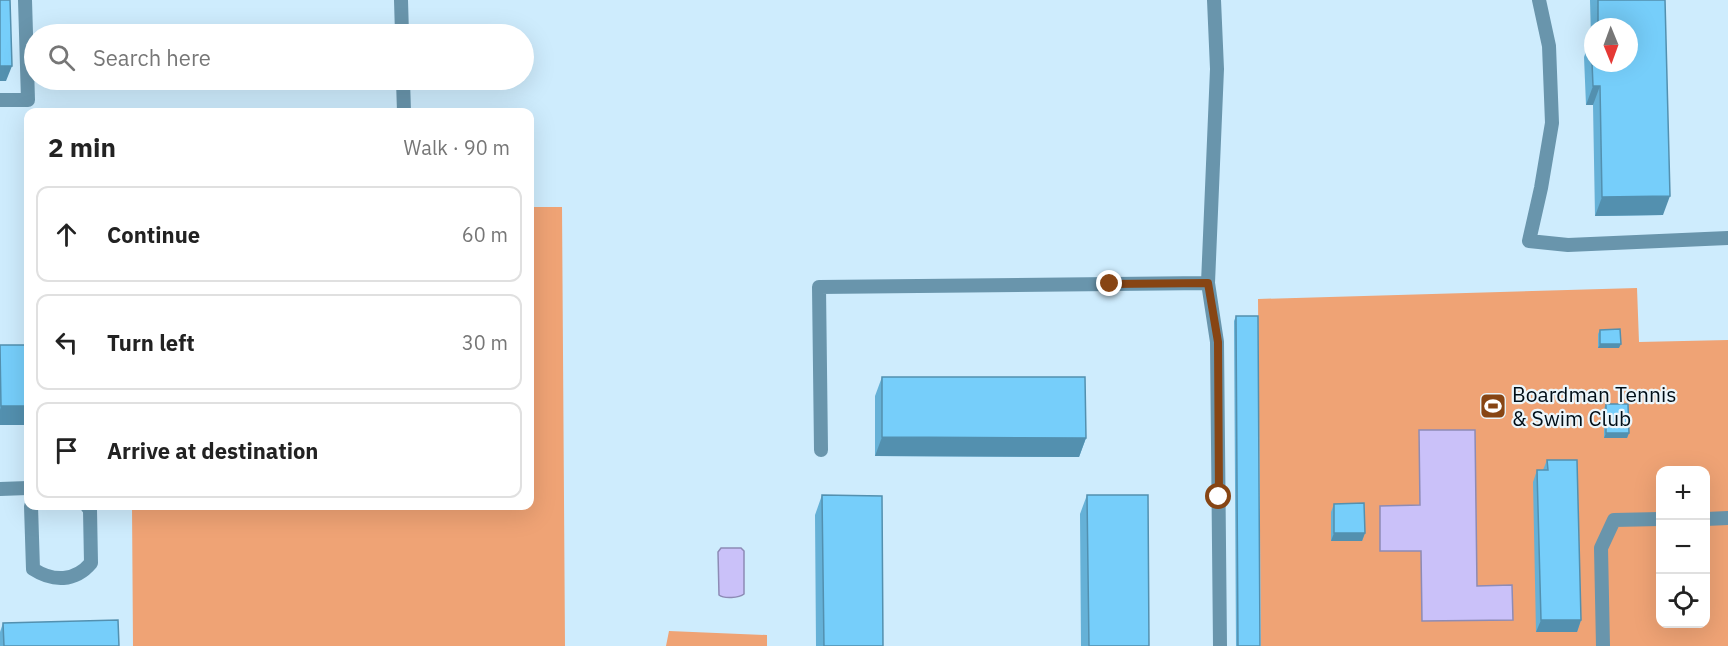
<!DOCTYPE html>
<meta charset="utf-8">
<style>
:root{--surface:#fff;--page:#f6f6f6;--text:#222;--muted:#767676;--line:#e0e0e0}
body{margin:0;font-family:"IBM Plex Sans",sans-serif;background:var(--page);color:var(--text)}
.controls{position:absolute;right:18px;bottom:18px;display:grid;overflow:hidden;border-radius:12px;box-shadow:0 6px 24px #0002}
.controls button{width:54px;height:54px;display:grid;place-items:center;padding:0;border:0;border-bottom:2px solid var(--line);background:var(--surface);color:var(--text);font:30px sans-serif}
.compass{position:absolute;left:1584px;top:18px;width:54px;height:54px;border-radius:50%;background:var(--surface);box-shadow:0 6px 24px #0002;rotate:179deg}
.stop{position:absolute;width:18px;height:18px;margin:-14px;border:4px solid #874514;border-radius:50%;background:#fff}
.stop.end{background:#874514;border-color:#fff;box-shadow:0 2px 6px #0008}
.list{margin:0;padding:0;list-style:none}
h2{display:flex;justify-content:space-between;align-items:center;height:78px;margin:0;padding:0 24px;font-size:26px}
h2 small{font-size:20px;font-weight:400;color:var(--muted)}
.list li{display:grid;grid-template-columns:39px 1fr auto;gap:18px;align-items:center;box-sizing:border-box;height:96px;margin:0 12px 12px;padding:0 12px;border:2px solid var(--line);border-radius:12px}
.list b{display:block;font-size:22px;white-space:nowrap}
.list em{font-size:20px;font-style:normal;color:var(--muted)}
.icon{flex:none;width:33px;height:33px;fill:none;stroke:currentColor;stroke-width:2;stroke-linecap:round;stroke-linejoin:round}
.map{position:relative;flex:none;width:1728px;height:646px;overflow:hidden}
.search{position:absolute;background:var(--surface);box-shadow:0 6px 24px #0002;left:24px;top:24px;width:510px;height:66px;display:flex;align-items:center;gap:15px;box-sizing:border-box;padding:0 21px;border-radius:33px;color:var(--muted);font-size:22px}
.panel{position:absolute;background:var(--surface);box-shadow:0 6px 24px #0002;left:24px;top:108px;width:510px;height:402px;border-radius:12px}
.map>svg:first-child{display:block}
</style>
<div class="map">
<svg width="1728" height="646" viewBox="0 0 1728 646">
<rect width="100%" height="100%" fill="#ceecfd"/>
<path fill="#efa375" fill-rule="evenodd" d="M 530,207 L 562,207 L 565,646 L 133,646 L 132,506 L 530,506 Z
M 1637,288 L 1639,342 L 1728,340 L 1728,646 L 1261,646 L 1258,299 ZM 1660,470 L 1706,470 L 1706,624 L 1660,624 Z
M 669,631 L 767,635 L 767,646 L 666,646 Z"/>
<path fill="#cac1f9" stroke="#8d8bb5" stroke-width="1.5" d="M 1419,430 L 1475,430 L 1477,586 L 1512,585 L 1513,620 L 1422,621 L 1421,551 L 1380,551 L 1380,506 L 1420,505 Z
M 721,548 L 741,548 L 744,551 L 744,594 C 739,598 724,599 719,595 L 718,552 Z"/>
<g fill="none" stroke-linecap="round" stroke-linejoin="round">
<path stroke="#6995ac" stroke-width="14" d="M 401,0 L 402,34
M 1214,0 L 1217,69 L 1208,283 L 1217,342 L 1220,646
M 1539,0 L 1549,46 L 1552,123 L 1541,188 L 1529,241 L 1568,245 L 1728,238
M 403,80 L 404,112
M 0,100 L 28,100 L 25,0
M 821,450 L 819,287 L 1208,283
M 0,489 L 28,488
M 31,506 L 33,569 C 53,582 75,582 91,563 L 90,510 L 87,506
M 1706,519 L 1728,518
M 1603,646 L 1601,548 L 1614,520 L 1660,519"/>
</g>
<path fill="#65b1d7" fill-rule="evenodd" d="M 1590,0 L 1665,0 L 1663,215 L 1595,216 L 1593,105 L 1586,105 L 1584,57 L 1591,38 ZM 1593,27 L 1629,27 L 1593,63 Z
M 1236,316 L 1260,646 L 1236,646 L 1234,321 Z
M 1600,330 L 1619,348 L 1598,348 L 1598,334 Z
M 0,345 L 28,345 L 0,425 Z
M 882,377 L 1086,438 L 1079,457 L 875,456 L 875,396 Z
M 1606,404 L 1629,433 L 1627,438 L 1604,438 L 1604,409 Z
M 1547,460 L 1581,620 L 1577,632 L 1536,632 L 1533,482 L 1537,470 L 1543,470 Z
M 822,495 L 883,646 L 816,646 L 815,515 Z
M 1087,495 L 1149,646 L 1081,646 L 1080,514 Z
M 1334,504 L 1365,533 L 1362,541 L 1331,541 L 1331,512 Z
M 3,623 L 119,646 L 0,646 L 0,632 Z"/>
<path fill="#5390af" d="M 0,66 L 12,66 L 6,81 L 0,81 Z
M 1593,86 L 1600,86 L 1593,105 L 1586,105 Z
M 1670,196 L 1663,215 L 1595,216 L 1602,197 Z
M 1600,344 L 1621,344 L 1619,348 L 1598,348 Z
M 1,406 L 28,406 L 28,425 L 0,425 L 0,410 Z
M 1606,433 L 1629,433 L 1627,438 L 1604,438 Z
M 882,437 L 1086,438 L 1079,457 L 875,456 Z
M 1334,533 L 1365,533 L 1362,541 L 1331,541 Z
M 1541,620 L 1581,620 L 1577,632 L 1536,632 Z"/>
<path fill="#76cefa" stroke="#5390af" stroke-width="1.5" d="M 0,0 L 10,0 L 12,66 L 0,66 Z
M 1598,0 L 1665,0 L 1670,196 L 1602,197 L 1600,86 L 1593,86 L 1591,38 L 1593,37 L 1593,63 L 1629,63 L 1629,27 L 1598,27 Z
M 1236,316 L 1258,316 L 1260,646 L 1238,646 Z
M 1620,329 L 1621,344 L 1600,344 L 1600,330 Z
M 0,345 L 28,345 L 28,406 L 1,406 Z
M 882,377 L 1085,377 L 1086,438 L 882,437 Z
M 1606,404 L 1628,404 L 1629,433 L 1606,433 Z
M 1547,460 L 1577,460 L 1581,620 L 1541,620 L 1537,470 L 1548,470 Z
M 822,495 L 882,496 L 883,646 L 824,646 Z
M 1087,495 L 1148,495 L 1149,646 L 1089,646 Z
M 1364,503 L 1365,533 L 1334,533 L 1334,504 Z
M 118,620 L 119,646 L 4,646 L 3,623 Z"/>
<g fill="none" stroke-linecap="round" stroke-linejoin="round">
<path stroke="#874514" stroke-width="8" d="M 1110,284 L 1208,283 L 1218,342 L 1219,497"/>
</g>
<defs>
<symbol id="stadium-square" viewBox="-11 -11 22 22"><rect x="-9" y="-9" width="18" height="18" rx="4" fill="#874514" stroke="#ecf6fb"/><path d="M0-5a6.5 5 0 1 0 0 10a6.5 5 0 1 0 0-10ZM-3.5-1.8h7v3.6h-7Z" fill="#fff"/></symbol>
</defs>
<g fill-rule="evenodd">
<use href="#stadium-square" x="1478" y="391" width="30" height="30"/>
</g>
<g text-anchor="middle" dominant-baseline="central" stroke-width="4.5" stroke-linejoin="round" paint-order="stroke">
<g font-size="21" fill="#000e17" stroke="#ecf6fb" text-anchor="start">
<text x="1512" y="394">Boardman Tennis<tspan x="1512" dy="24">&amp; Swim Club</tspan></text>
</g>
</g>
</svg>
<div class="controls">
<button>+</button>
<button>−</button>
<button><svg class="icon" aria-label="locate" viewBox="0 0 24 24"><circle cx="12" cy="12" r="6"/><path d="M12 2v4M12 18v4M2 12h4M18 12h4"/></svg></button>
</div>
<svg class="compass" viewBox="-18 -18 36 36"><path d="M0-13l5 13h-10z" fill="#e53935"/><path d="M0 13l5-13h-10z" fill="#767676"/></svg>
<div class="stop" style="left:1219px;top:497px"></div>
<div class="stop end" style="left:1110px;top:284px"></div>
<div class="search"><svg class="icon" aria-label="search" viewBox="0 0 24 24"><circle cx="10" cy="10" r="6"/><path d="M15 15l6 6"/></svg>Search here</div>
<section class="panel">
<h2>2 min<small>Walk · 90 m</small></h2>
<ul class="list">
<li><svg class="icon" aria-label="ahead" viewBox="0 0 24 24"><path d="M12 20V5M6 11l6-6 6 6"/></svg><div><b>Continue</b></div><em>60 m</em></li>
<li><svg class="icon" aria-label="left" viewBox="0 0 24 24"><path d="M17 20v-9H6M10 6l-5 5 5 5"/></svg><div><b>Turn left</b></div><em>30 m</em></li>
<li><svg class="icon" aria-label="arrive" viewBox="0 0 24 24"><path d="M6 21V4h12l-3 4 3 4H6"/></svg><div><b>Arrive at destination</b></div></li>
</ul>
</section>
</div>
